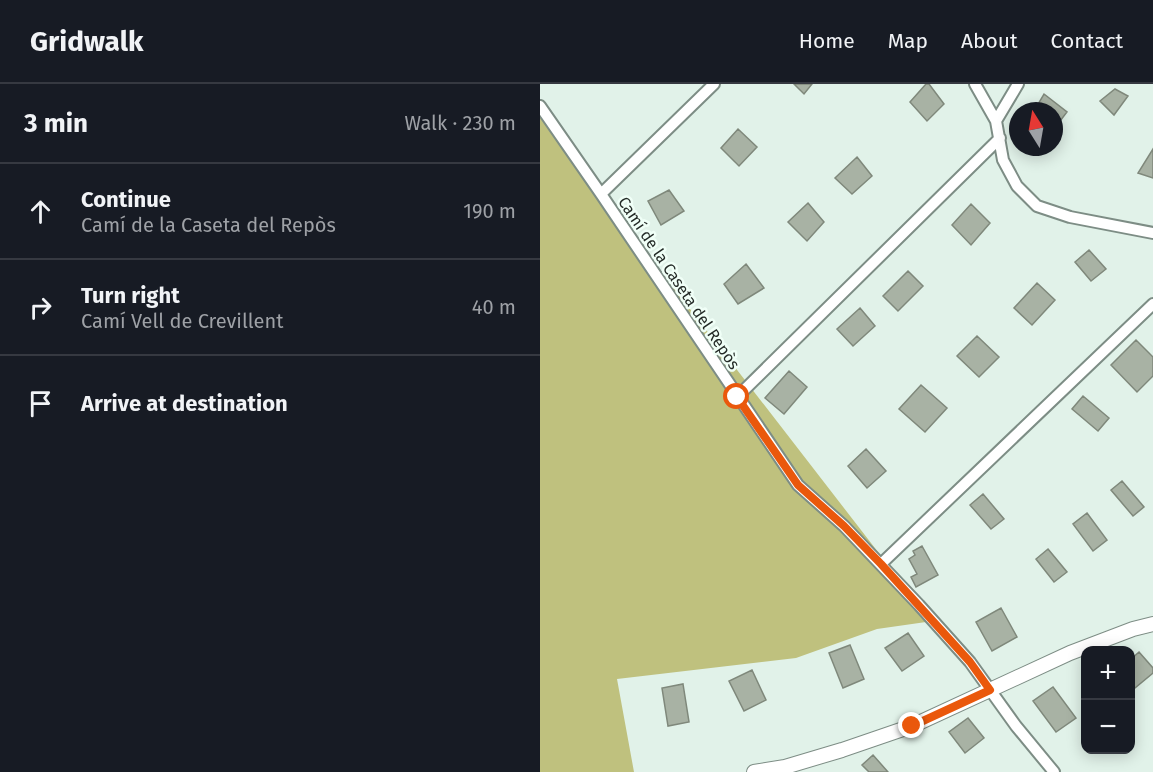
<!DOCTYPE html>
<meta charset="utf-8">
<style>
:root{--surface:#171b24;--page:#20242c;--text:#f1f3f6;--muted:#9ea1a6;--line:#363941}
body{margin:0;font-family:"Fira Sans",sans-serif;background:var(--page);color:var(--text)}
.controls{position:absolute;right:18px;bottom:18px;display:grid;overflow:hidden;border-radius:12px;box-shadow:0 3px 15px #0003}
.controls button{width:54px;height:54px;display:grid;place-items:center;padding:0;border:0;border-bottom:2px solid var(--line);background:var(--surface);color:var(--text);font:30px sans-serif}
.compass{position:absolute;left:469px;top:18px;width:54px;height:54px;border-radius:50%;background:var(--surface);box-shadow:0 3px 15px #0003;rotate:349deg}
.stop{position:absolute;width:18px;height:18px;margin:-14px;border:4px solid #ea580c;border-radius:50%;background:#fff}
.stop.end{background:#ea580c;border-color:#fff;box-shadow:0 2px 6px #0008}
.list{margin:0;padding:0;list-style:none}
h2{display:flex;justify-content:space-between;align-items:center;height:78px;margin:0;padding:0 24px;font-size:26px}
h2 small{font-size:20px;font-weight:400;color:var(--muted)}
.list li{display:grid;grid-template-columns:39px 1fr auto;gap:18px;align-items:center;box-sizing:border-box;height:96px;padding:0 24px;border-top:2px solid var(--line)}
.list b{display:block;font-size:22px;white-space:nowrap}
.list p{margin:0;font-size:20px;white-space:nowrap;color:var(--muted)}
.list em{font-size:20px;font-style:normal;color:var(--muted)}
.icon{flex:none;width:33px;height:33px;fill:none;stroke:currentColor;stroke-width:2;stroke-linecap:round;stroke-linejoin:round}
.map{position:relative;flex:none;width:613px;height:688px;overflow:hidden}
header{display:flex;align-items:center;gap:36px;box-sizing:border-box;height:84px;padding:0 30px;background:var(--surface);border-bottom:2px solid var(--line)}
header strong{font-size:28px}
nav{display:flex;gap:33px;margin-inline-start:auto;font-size:21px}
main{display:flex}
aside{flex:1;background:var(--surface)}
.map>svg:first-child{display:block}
</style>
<header>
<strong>Gridwalk</strong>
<nav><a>Home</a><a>Map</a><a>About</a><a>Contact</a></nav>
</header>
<main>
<aside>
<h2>3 min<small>Walk · 230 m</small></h2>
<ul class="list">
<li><svg class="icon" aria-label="ahead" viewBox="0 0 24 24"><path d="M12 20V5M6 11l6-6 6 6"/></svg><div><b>Continue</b><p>Camí de la Caseta del Repòs</p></div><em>190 m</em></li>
<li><svg class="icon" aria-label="right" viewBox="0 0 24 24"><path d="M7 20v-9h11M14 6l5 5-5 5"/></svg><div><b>Turn right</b><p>Camí Vell de Crevillent</p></div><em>40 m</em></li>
<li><svg class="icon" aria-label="arrive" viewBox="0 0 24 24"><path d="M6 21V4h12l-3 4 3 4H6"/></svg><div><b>Arrive at destination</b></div></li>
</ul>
</aside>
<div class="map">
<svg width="613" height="688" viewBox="0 0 613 688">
<rect width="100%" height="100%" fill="#e1f2e9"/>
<path fill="#bfc17e" d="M 0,22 L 61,110 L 379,521 L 393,537 L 337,545 L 256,574 L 77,595 L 94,688 L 0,688 Z"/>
<path fill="#a8b2a4" stroke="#7f887b" stroke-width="1.5" d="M 254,0 L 272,0 L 264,10 Z
M 386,0 L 389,0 L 404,20 L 387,37 L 370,18 Z
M 575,5 L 588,12 L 574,31 L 560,17 Z
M 504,10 L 527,28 L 514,45 L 514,27 L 494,27 Z
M 198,45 L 217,63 L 199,82 L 181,64 Z
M 613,65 L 613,94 L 598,89 Z
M 317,73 L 332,92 L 312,110 L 295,94 Z
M 129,106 L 144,127 L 121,141 L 108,117 Z
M 268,119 L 284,138 L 267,157 L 248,138 Z
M 431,120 L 450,139 L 431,161 L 412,141 Z
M 549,166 L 566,185 L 551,197 L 535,178 Z
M 206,180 L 224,204 L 198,220 L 184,200 Z
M 368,187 L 383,202 L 358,227 L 343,212 Z
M 497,199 L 515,216 L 492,241 L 474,224 Z
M 320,224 L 335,242 L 313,262 L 297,245 Z
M 437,252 L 459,273 L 439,293 L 417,272 Z
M 596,256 L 613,273 L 613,292 L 597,308 L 571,281 Z
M 249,287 L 267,303 L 244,330 L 225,314 Z
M 381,301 L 407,324 L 385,348 L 359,325 Z
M 543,312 L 569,334 L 558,347 L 532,325 Z
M 326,365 L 346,387 L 327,404 L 308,382 Z
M 582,397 L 604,423 L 593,432 L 571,406 Z
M 443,410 L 464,435 L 451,445 L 430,421 Z
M 547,429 L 567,456 L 553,467 L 533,440 Z
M 382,462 L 398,491 L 376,503 L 371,493 L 377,490 L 369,475 L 375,471 L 373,467 Z
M 508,465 L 527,488 L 514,498 L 496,475 Z
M 461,524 L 477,553 L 452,567 L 436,538 Z
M 368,549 L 384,572 L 362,587 L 345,564 Z
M 310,561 L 324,595 L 303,604 L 289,569 Z
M 599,568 L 613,584 L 613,589 L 595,604 L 590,598 L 590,576 Z
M 212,586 L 226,616 L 204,627 L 189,597 Z
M 143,600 L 149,638 L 128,642 L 122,604 Z
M 513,603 L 536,634 L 516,648 L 493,617 Z
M 428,634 L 444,654 L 425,669 L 409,648 Z
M 333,671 L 348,688 L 329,688 L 322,681 Z"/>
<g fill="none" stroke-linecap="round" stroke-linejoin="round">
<defs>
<path id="minor" d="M 435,0 L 456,37 L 463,76 L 477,102 L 497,122 L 530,133 L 613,149
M 0,22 L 61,110 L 258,401 L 304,442 L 379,521 L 430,578 L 476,642 L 514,688
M 456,37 L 478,0
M 61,110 L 174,0
M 197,313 L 460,54
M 341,480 L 613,220"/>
<path id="tertiary" d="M 214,688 L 245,683 L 302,666 L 372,642 L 530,569 L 593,545 L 613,540"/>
</defs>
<use href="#minor" stroke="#7d8d85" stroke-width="14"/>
<use href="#tertiary" stroke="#7d8d85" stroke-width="16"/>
<use href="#minor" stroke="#fff" stroke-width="10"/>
<use href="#tertiary" stroke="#fff" stroke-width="14"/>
</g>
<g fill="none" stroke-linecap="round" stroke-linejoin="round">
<path stroke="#ea580c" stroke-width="8" d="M 197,313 L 258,401 L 304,442 L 341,480 L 430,578 L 450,606 L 372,642"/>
</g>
<g text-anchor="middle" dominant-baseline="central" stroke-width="5" stroke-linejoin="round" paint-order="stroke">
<g font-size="16" fill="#242b27" stroke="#f0fff7">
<text transform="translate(139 199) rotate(56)">Camí de la Caseta del Repòs</text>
</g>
</g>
</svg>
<div class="controls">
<button>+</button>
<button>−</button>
</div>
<svg class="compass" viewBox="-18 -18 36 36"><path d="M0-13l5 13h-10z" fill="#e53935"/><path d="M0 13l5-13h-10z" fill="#9ea1a6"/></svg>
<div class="stop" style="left:197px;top:313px"></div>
<div class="stop end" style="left:372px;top:642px"></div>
</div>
</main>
